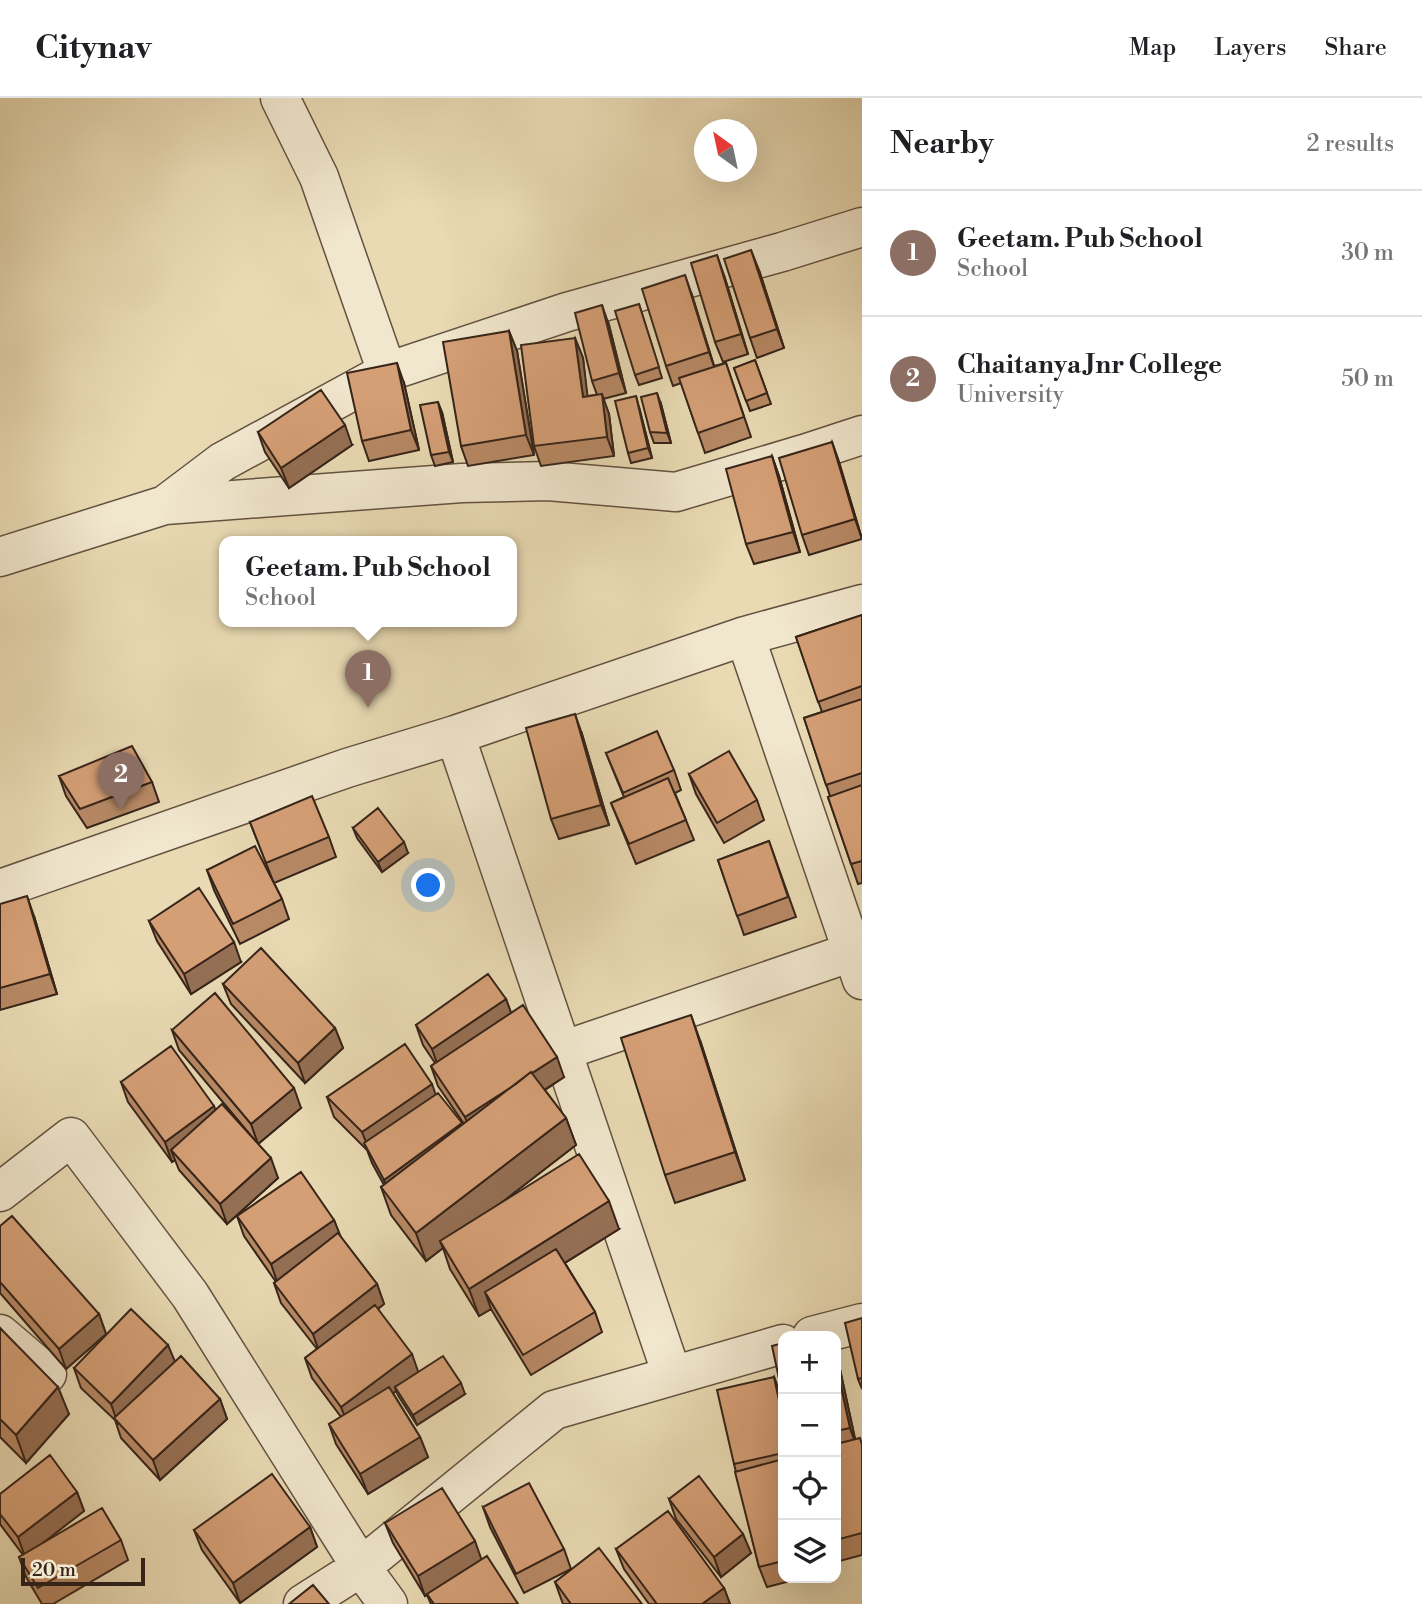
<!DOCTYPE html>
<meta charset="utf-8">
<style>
:root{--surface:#fff;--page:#f2f2f2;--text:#202124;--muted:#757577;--line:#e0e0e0;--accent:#db2777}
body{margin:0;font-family:"Libre Bodoni",serif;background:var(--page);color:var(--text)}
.controls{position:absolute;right:21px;bottom:21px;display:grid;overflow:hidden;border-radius:14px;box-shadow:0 7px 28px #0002}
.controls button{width:63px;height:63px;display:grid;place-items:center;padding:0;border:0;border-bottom:2px solid var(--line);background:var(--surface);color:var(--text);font:35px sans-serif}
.compass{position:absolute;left:694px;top:21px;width:63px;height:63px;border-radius:50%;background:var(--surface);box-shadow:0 7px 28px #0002;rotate:327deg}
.scale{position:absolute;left:21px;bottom:18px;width:124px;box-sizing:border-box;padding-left:7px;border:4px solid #362419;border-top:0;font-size:19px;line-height:24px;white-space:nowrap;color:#362419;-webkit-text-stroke:5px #f1e7ce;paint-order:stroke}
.you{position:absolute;left:429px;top:788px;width:24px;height:24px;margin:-18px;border:5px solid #fff;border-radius:50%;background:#1a73e8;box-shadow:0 0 0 10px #1a73e833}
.badge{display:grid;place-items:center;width:46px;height:46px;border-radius:50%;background:var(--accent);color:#fff;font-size:23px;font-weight:700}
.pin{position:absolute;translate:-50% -58px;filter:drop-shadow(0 2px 4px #0008)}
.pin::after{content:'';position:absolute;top:37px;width:24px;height:21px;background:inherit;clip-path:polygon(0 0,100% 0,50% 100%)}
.popup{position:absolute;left:219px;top:438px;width:298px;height:91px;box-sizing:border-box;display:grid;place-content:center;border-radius:14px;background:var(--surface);filter:drop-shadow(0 2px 5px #0005);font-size:23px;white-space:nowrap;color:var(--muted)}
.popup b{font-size:26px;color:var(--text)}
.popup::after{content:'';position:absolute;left:50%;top:100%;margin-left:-14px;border:14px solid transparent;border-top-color:var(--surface)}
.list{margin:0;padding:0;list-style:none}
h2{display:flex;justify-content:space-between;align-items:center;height:91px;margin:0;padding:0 28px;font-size:30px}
h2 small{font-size:23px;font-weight:400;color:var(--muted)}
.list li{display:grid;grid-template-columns:46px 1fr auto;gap:21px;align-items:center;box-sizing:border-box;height:126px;padding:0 28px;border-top:2px solid var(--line)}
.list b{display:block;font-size:26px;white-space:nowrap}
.list p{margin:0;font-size:23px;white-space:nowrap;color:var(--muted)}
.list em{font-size:23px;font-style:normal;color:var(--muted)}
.icon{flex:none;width:38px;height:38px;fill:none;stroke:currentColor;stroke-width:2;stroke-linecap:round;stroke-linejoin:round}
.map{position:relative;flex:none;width:862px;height:1506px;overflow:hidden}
header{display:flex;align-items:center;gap:42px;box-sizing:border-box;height:98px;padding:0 35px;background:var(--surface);border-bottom:2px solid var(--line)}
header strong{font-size:33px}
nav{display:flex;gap:38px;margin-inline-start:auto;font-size:24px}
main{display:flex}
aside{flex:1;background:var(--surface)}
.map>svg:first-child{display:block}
</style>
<header>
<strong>Citynav</strong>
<nav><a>Map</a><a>Layers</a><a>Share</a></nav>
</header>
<main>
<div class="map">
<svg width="862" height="1506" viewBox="0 0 862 1506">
<rect width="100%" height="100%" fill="#e9dab3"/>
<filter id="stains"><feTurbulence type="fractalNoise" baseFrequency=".00286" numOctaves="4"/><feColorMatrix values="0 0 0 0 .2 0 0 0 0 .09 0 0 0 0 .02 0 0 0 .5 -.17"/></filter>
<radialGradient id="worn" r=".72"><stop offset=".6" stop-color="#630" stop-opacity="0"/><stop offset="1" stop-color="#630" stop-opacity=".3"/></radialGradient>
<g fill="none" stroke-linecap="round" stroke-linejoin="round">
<defs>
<path id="minor" d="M 280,0 L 319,79 L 387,274
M 165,407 L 222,364 L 387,274 L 567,214 L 782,154 L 862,129
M 0,459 L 165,407 L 462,385 L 548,383 L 676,394 L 804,356 L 862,337
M 745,538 L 862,882
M 455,637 L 672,1277
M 0,791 L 347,670 L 455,637 L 745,538 L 862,506
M 562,953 L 852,854
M 0,1094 L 71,1039 L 190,1197 L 361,1469 L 388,1506
M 0,1236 L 47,1276
M 812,1238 L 862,1225
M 303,1506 L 361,1469 L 554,1312 L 783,1246"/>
</defs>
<use href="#minor" stroke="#635240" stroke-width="41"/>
<use href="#minor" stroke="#f1e7ce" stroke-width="38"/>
</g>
<path fill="#b78965" stroke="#362419" stroke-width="2" d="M 759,172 L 784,250 L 757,260 L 750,240 Z
M 724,177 L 748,256 L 723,264 L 715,244 Z
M 692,197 L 714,268 L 726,265 L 751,339 L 705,355 L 681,285 L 673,288 L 666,268 Z
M 639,206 L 662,280 L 639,287 L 635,277 Z
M 609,227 L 626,295 L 603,301 L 609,316 L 614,358 L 541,368 L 534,348 L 575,240 L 583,260 L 587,298 L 597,297 L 592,283 Z
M 509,233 L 517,253 L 534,357 L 468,368 L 461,348 Z
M 755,262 L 771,306 L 750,313 L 734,270 Z
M 404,285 L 419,352 L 369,363 L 362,343 Z
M 661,306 L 671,345 L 654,345 L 650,334 Z
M 639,309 L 652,360 L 631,365 L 628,355 Z
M 442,314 L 453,364 L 435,368 L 431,357 Z
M 258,334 L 352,347 L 289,390 L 265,354 Z
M 832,344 L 839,364 L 862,441 L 809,457 L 802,437 Z
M 772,358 L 779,378 L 800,454 L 754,466 L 746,446 Z
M 862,517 L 862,785 L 858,786 L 828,699 L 830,698 L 804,620 L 822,614 L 796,539 Z
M 582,636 L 609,727 L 559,741 L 551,721 Z
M 606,655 L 674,672 L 681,692 L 675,695 L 694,742 L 636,766 L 611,705 L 624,699 Z
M 689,676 L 757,702 L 764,722 L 724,745 L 696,696 Z
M 59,678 L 152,684 L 159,704 L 87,730 L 66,698 Z
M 250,724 L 329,739 L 336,759 L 274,785 L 282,801 L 289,821 L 240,846 L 214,792 L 207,772 L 273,783 Z
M 353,730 L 408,755 L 382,774 L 357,740 Z
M 769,743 L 796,819 L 744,837 L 718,762 Z
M 0,806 L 34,818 L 57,896 L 0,912 Z
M 149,823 L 241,864 L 191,896 L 157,843 Z
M 223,886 L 335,930 L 343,950 L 305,985 L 231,906 Z
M 506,901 L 511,915 L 564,979 L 545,992 L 566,1020 L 576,1047 L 501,1105 L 619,1131 L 565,1165 L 595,1214 L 602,1234 L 531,1277 L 491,1211 L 479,1218 L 450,1171 L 443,1150 L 426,1163 L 391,1117 L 381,1089 L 384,1087 L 372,1065 L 367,1052 L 334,1019 L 327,999 L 436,997 L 463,1027 L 464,1026 L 438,988 L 431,968 L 435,965 L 423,947 L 416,927 Z
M 172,932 L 301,1010 L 258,1046 L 179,952 Z
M 701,945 L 745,1082 L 675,1105 L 665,1077 Z
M 121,984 L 216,1012 L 278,1080 L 227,1126 L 179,1072 L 175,1062 L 172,1064 L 128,1004 Z
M 237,1118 L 334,1122 L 340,1138 L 377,1186 L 384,1206 L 378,1211 L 418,1274 L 465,1296 L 417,1327 L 399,1299 L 396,1293 L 393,1295 L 420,1339 L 428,1359 L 368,1396 L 336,1346 L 329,1326 L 341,1319 L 312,1280 L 305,1260 L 317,1251 L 281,1205 L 274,1185 L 276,1184 L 244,1138 Z
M 0,1128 L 99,1216 L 106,1236 L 66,1271 L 0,1195 Z
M 862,1220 L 862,1291 L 858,1281 Z
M 0,1230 L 69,1316 L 26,1365 L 0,1339 Z
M 836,1253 L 855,1341 L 862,1345 L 862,1457 L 836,1464 Z
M 74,1270 L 220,1301 L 227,1321 L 160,1382 L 121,1340 L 115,1322 L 81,1290 Z
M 774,1279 L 783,1307 L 783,1480 L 802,1480 L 767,1489 L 759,1469 L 734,1366 Z
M 77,1394 L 84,1413 L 42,1445 L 121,1442 L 128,1462 L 53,1506 L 42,1506 L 26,1479 L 19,1459 L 23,1457 L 0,1426 L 0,1396 Z
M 669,1401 L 751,1455 L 721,1479 L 676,1421 Z
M 483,1409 L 564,1451 L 571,1471 L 524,1495 L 490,1429 Z
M 385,1425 L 481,1461 L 518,1506 L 431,1506 L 427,1497 L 425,1498 L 393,1445 Z
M 310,1429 L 317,1449 L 240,1505 L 202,1452 L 194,1432 Z
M 616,1451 L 724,1490 L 730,1506 L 649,1506 L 624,1471 Z
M 555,1484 L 642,1506 L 563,1506 Z"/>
<path fill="#956f53" stroke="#362419" stroke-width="2" d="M 751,152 L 759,172 L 784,250 L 777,231 Z
M 717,157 L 724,177 L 748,256 L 741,236 Z
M 685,177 L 692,197 L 716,274 L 709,254 Z
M 602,207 L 609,227 L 626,295 L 619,275 Z
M 509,233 L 517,253 L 534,357 L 526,337 Z
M 575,240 L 583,260 L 590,319 L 583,299 Z
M 397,265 L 404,285 L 419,352 L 411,332 Z
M 657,295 L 661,306 L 671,345 L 667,335 Z
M 602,296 L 609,316 L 614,358 L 607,339 Z
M 636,298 L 639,309 L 652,360 L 648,350 Z
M 438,304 L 442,314 L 453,364 L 449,354 Z
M 345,327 L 352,347 L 289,390 L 281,370 Z
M 832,344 L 839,364 L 862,441 L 855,421 Z
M 772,358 L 779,378 L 800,454 L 793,434 Z
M 575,616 L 582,636 L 609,727 L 601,707 Z
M 404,744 L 408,755 L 382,774 L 378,764 Z
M 27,798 L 34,818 L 57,896 L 50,876 Z
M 234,844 L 241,864 L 191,896 L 184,876 Z
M 506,901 L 513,920 L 439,971 L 432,951 Z
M 691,917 L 701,945 L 745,1082 L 735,1054 Z
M 335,930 L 343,950 L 305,985 L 298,965 Z
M 557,959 L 564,979 L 472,1039 L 465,1019 Z
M 432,986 L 439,1006 L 370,1054 L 362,1034 Z
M 294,990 L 301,1010 L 258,1046 L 251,1026 Z
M 214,1008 L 221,1028 L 171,1052 L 175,1062 L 172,1064 L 165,1044 Z
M 566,1020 L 576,1047 L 444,1149 L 440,1143 L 443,1150 L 426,1163 L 416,1135 Z
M 462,1025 L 469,1045 L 392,1102 L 384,1082 Z
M 271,1060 L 278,1080 L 227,1126 L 220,1106 Z
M 609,1103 L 619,1131 L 494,1209 L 485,1194 L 491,1211 L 479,1218 L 469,1191 Z
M 334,1122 L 342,1142 L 278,1186 L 271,1166 Z
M 377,1186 L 384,1206 L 320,1256 L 313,1236 Z
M 99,1216 L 106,1236 L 66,1271 L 59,1251 Z
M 168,1247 L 176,1266 L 118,1326 L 111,1306 Z
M 836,1253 L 857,1350 L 850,1330 L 836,1266 Z
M 412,1256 L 419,1276 L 395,1289 L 396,1293 L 349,1329 L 341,1309 Z
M 774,1279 L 782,1299 L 783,1307 L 783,1321 Z
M 461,1285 L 465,1296 L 417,1327 L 413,1317 Z
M 58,1289 L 69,1316 L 26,1365 L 16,1337 Z
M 220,1301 L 227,1321 L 160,1382 L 153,1362 Z
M 420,1339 L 428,1359 L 368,1396 L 360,1376 Z
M 77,1394 L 84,1413 L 25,1459 L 18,1439 Z
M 310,1429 L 317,1449 L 240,1505 L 233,1485 Z
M 743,1436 L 751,1455 L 721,1479 L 714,1459 Z
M 475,1443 L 482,1463 L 425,1498 L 418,1478 Z
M 724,1490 L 730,1506 L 702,1506 Z"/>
<path fill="#d59f76" stroke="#362419" stroke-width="2" d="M 751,152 L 777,231 L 750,240 L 724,161 Z
M 717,157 L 741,236 L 715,244 L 691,165 Z
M 685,177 L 709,254 L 666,268 L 642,191 Z
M 639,206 L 659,269 L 635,277 L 615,213 Z
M 602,207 L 619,275 L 592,283 L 575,215 Z
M 509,233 L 526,337 L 461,348 L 443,244 Z
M 575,240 L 583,299 L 602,296 L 607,339 L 534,348 L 521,247 Z
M 755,262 L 767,295 L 746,303 L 734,270 Z
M 397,265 L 411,332 L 362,343 L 347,275 Z
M 726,265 L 744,319 L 698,335 L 679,280 Z
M 321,292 L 345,327 L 281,370 L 258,334 Z
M 657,295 L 667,335 L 650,334 L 641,299 Z
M 636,298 L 648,350 L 628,355 L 615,303 Z
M 438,304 L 449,354 L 431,357 L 420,307 Z
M 832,344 L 855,421 L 802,437 L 779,360 Z
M 772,358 L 793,434 L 746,446 L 726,371 Z
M 862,517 L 862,588 L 818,604 L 796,539 Z
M 862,601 L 862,675 L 826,687 L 804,620 Z
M 575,616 L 601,707 L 551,721 L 526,630 Z
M 657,633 L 674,672 L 623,695 L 606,655 Z
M 132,648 L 152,684 L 80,711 L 59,678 Z
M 729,653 L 757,702 L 717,725 L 689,676 Z
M 668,680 L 686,722 L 629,746 L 611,705 Z
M 862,687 L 862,763 L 851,766 L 828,699 Z
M 312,698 L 329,739 L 266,765 L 250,724 Z
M 378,710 L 404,744 L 378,764 L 353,730 Z
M 769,743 L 788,799 L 737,818 L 718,762 Z
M 255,748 L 282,801 L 233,826 L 207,772 Z
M 199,790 L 234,844 L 184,876 L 149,823 Z
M 27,798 L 50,876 L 0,890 L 0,806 Z
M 261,850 L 335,930 L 298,965 L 223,886 Z
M 488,876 L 506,901 L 432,951 L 416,927 Z
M 215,895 L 294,990 L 251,1026 L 172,932 Z
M 523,907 L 557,959 L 532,975 L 531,974 L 516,986 L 465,1019 L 431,968 Z
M 691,917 L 735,1054 L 665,1077 L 621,940 Z
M 405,946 L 432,986 L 362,1034 L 327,999 Z
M 171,948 L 214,1008 L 165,1044 L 121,984 Z
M 531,974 L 566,1020 L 416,1135 L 381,1089 Z
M 438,995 L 462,1025 L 384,1082 L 364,1045 Z
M 222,1006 L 271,1060 L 220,1106 L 171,1052 Z
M 579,1056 L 609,1103 L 469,1191 L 440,1143 Z
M 301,1074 L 334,1122 L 271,1166 L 237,1118 Z
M 12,1118 L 99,1216 L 59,1251 L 0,1184 L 0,1128 Z
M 338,1135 L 377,1186 L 313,1236 L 274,1185 Z
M 556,1151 L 595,1214 L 523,1257 L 485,1194 Z
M 375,1207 L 412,1256 L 341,1309 L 305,1260 Z
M 131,1211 L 168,1247 L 111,1306 L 74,1270 Z
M 862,1220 L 862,1280 L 858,1281 L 845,1225 Z
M 0,1230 L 58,1289 L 16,1337 L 0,1321 Z
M 829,1235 L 830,1238 L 814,1238 Z
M 783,1245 L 783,1299 L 772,1248 Z
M 181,1258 L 220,1301 L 153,1362 L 114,1320 Z
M 443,1258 L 461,1285 L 413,1317 L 395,1289 Z
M 836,1266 L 850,1330 L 836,1333 Z
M 774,1279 L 783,1321 L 783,1355 L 734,1366 L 717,1292 Z
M 389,1289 L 420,1339 L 360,1376 L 329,1326 Z
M 860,1340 L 862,1347 L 862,1435 L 836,1442 L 836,1346 Z
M 50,1357 L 77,1394 L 18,1439 L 0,1416 L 0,1396 Z
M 783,1361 L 783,1463 L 759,1469 L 735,1374 Z
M 272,1376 L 310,1429 L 233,1485 L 194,1432 Z
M 699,1378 L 743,1436 L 714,1459 L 669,1401 Z
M 529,1385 L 564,1451 L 516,1476 L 483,1409 Z
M 442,1390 L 475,1443 L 418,1478 L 385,1425 Z
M 102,1410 L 121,1442 L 38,1490 L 19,1459 Z
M 668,1413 L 724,1490 L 702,1506 L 657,1506 L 616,1451 Z
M 599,1450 L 642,1506 L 571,1506 L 555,1484 Z
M 487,1458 L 518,1506 L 434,1506 L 427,1496 Z
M 313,1487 L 329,1506 L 289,1506 Z"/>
<rect width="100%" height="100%" filter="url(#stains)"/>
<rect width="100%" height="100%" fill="url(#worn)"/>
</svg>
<div class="controls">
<button>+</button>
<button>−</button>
<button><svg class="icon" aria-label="locate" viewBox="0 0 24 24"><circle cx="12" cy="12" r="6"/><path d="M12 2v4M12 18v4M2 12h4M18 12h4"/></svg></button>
<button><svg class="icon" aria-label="layers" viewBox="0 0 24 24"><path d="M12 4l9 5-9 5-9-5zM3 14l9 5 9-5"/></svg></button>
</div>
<svg class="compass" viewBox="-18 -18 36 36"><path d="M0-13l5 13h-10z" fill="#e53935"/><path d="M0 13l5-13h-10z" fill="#757577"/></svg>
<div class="scale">20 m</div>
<div class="you"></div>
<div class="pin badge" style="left:368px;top:610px;background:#8d6e63">1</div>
<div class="popup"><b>Geetam. Pub School</b>School</div>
<div class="pin badge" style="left:121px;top:712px;background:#8d6e63">2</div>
</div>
<aside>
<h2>Nearby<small>2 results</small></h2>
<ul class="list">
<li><span class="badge" style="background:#8d6e63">1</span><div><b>Geetam. Pub School</b><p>School</p></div><em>30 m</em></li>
<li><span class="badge" style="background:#8d6e63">2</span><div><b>Chaitanya Jnr College</b><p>University</p></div><em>50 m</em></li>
</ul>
</aside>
</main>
